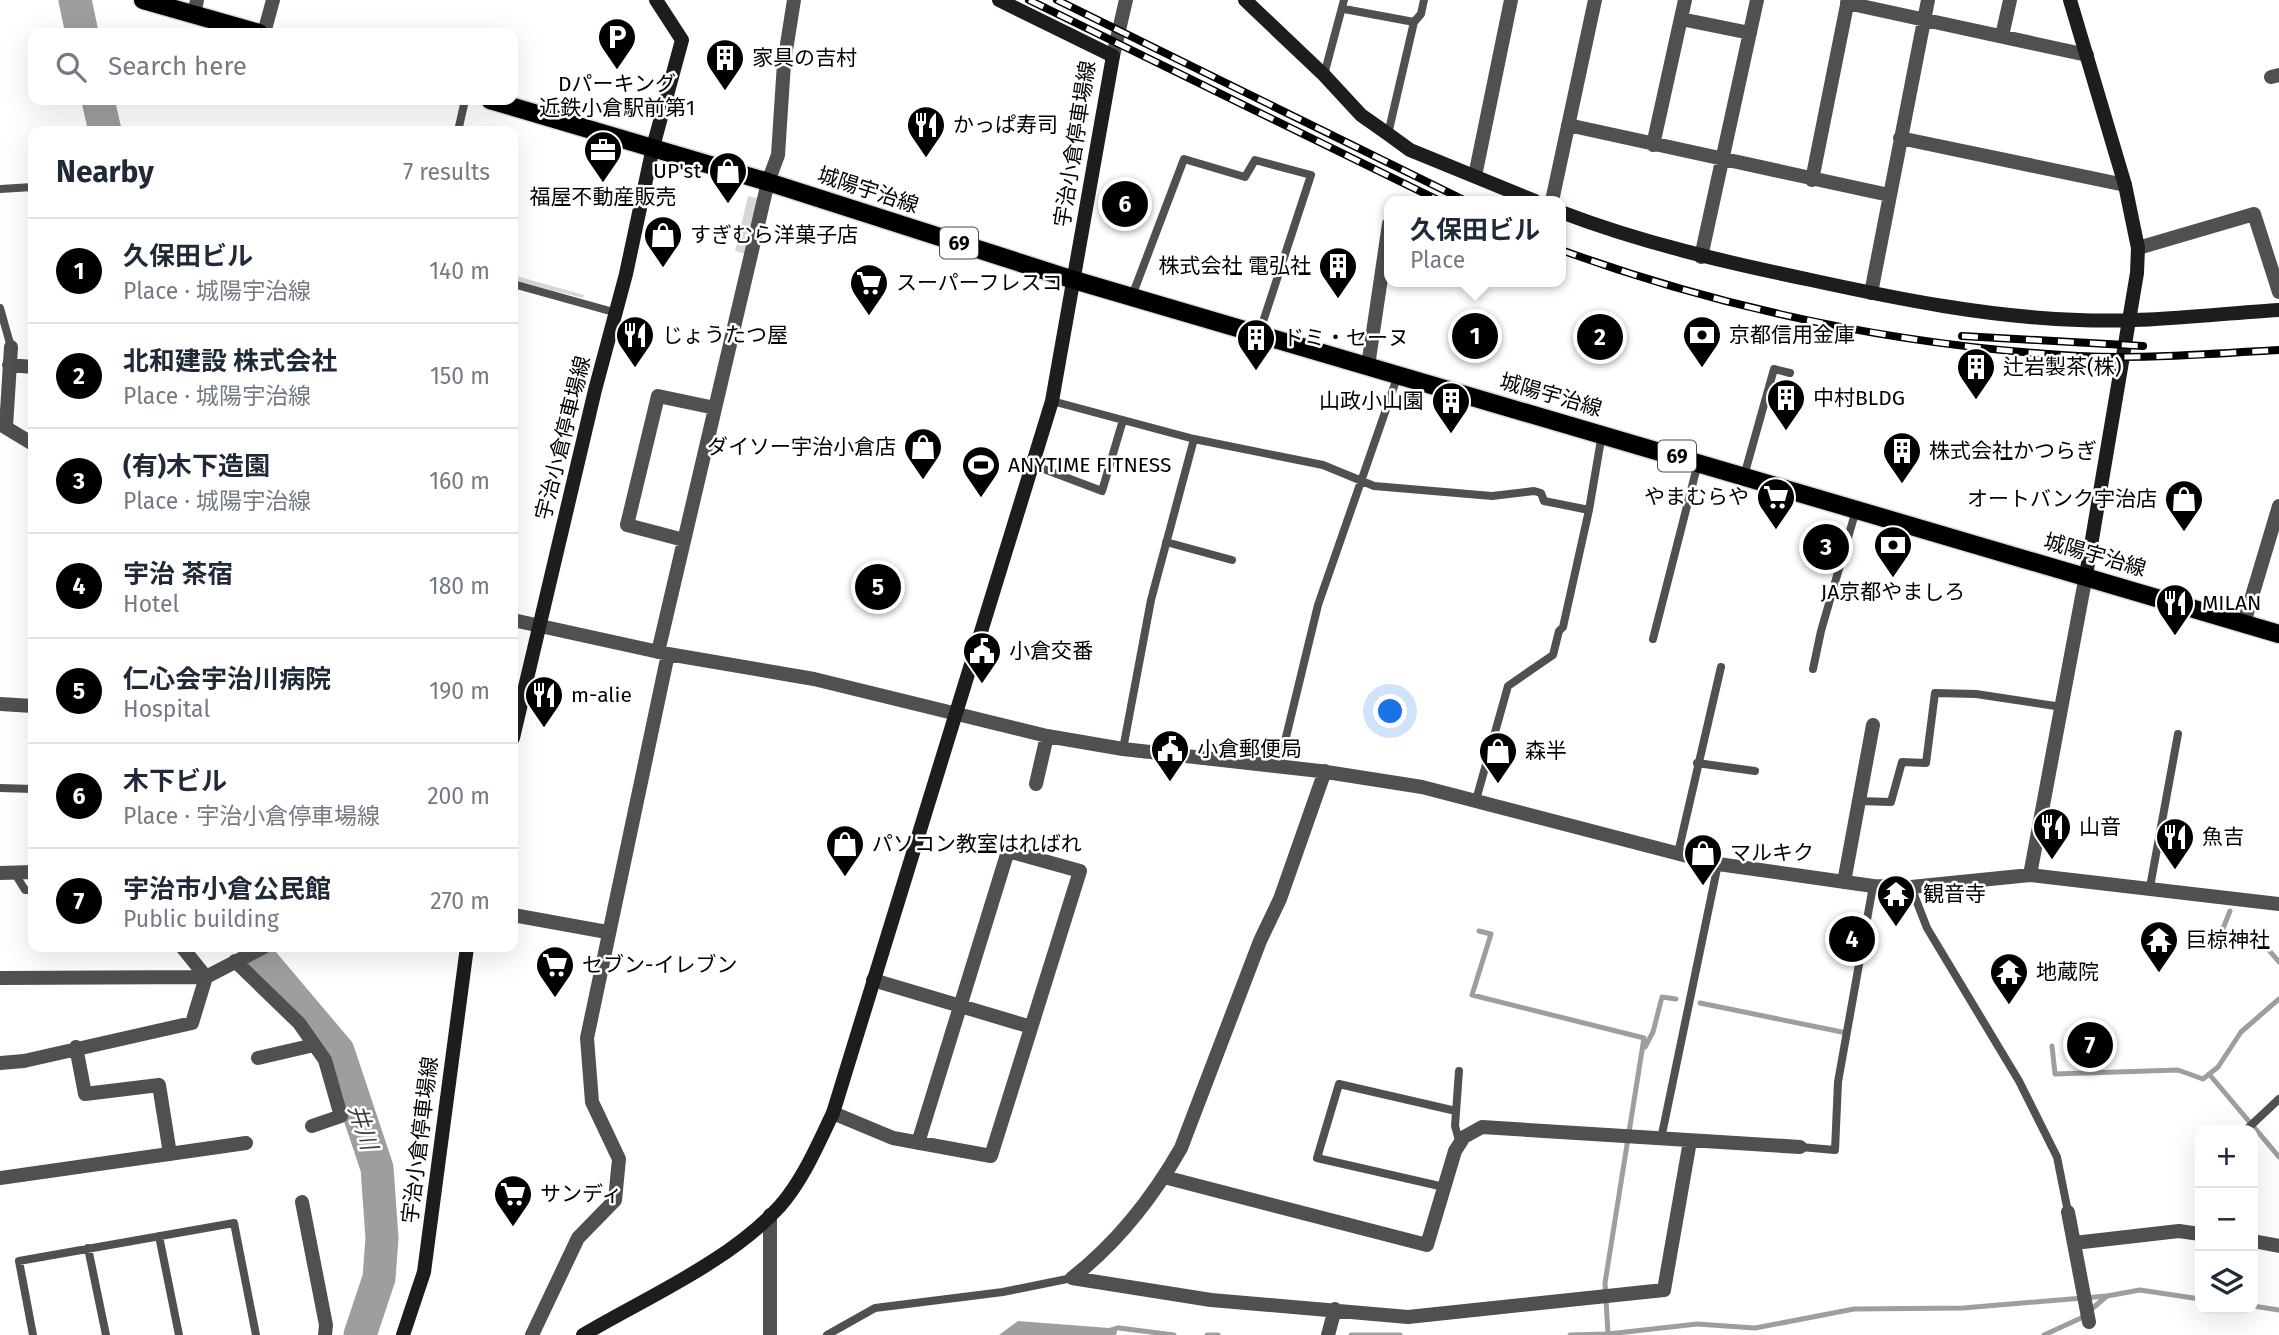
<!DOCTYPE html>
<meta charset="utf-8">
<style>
:root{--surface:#fff;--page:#f2f2f3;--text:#1f2937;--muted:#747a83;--line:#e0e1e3;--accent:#000}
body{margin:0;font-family:"Fira Sans","Noto Sans JP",sans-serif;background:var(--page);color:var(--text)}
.controls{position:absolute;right:21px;bottom:21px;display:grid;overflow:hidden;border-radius:14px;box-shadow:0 7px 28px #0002}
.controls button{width:63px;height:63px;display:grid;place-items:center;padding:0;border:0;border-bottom:2px solid var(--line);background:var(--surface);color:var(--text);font:35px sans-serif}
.you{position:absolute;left:1391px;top:712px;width:24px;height:24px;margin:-18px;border:5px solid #fff;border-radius:50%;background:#1a73e8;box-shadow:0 0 0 10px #1a73e833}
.badge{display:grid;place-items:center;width:46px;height:46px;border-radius:50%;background:var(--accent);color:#fff;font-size:23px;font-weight:700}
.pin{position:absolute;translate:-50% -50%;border:4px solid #fff;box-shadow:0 2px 7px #0006}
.popup{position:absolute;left:1384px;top:196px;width:182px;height:91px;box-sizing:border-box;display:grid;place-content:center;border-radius:14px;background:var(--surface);filter:drop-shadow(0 2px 5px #0005);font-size:23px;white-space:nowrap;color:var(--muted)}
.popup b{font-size:26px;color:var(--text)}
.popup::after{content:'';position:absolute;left:50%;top:100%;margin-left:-14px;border:14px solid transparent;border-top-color:var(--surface)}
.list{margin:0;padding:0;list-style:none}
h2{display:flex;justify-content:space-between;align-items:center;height:91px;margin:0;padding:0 28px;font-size:30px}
h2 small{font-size:23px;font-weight:400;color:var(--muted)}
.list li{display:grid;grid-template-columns:46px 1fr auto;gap:21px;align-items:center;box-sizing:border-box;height:105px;padding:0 28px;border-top:2px solid var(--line)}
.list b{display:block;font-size:26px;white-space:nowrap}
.list p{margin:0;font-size:23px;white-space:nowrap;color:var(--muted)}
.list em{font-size:23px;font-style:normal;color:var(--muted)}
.icon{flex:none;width:38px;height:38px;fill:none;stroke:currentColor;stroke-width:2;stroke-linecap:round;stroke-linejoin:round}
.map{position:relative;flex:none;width:2279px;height:1335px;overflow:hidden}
.search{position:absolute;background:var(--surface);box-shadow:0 7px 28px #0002;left:28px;top:28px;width:490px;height:77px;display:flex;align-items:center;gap:18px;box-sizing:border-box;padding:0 24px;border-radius:14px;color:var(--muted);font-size:26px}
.panel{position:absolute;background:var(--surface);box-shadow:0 7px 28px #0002;left:28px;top:126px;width:490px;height:826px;border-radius:14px}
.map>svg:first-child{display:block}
</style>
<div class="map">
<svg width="2279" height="1335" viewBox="0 0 2279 1335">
<rect width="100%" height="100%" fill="#fff"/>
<path fill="#d7d7d7" d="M 748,196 L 757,198 L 761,207 L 749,255 L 735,251 Z
M 513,275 L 584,295 L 583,298 L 513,281 Z"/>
<path fill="#9e9e9e" d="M 1018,1321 L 1109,1328 L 1119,1325 L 1116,1335 L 999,1335 Z"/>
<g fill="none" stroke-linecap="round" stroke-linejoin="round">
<path stroke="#9e9e9e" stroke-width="5" d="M 2230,911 L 2222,931 L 2268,949 L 2279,962
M 1479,931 L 1491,934 L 1472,995 L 1644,1038 L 1605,1283 L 1608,1334
M 1700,1003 L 1842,1032
M 2052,1046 L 2055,1074 L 2178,1070 L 2203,1079 L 2218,1067 L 2241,1032 L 2279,999
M 1645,1047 L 1653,1032 L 1662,997 L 1676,999
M 2209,1074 L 2279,1157
M 2253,1306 L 2279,1310
M 1119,1328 L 1174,1335
M 1207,1335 L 1218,1335
M 1351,1335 L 1400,1335
M 1570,1335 L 1608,1334 L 1697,1324 L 1755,1328 L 1854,1309 L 1963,1308 L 2107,1296 L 2140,1290 L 2200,1299
M 2044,1335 L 2081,1318 L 2107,1296"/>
<path stroke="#9e9e9e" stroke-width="33" d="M 75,0 L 82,33
M 98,100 L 105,131
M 257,947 L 261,960 L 338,1051 L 377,1168 L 382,1238 L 379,1278 L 360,1335"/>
<defs>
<path id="primary" d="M 143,0 L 259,33
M 490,100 L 768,182 L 1074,280 L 2279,634"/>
</defs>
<use href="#primary" stroke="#dbdbdb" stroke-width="21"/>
<path stroke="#505050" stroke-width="8" d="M 1344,9 L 1414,22
M 1324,75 L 1344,0
M 458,131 L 465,100
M 1388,134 L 1414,22 L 1421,14 L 1424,0
M 0,189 L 33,187
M 513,284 L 617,313
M 1132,296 L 1184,159 L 1245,177 L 1255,160 L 1311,175 L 1259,334
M 0,308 L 11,347
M 1052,401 L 1194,439 L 1323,465 L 1374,486 L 1492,496 L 1534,491 L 1541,493 L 1544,501 L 1589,510 L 1602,434
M 1033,465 L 1102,491 L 1123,420
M 1744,476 L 1774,369 L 1790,373
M 1166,542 L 1232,560
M 1653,639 L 1698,463
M 1813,669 L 1821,631 L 1856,510
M 1123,749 L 1151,600 L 1194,439
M 1697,763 L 1755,771
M 1279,766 L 1318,605 L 1398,375
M 0,788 L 33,789
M 1476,800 L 1508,686 L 1553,655 L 1559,631 L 1563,627 L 1589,510
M 1859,801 L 1891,802 L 1902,762 L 1926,763 L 1935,693 L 1976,694 L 2062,707
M 1678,853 L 1721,667
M 14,872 L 25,890 L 33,890
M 1911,887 L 1927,928 L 2019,1081 L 2057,1157 L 2068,1212
M 2150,887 L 2178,734
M 1459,1071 L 1455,1126 L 1460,1144
M 2246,1130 L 2279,1099
M 1661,1139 L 1718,864
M 1800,1147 L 1835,1150 L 1838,1082 L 1873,886
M 1444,1187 L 1317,1158 L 1339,1084 L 1456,1111
M 159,1236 L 179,1335
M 88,1248 L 106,1335
M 33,1335 L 19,1261 L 234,1223 L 256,1335
M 827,1335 L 875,1308 L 1003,1292 L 1072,1278"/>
<path stroke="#505050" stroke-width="14" d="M 1847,3 L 2087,55
M 194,15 L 197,0
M 1681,19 L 1750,33
M 264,33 L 273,0
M 2002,36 L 2010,0
M 1113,56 L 1126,0
M 2271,77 L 2279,75
M 1568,125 L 1889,195
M 1900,138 L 2125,185
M 1653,145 L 1685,0
M 1475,176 L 1511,0
M 1812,180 L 1848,0
M 1552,201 L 1595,0
M 2138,248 L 2254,214 L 2279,292
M 1701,257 L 1757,0
M 1871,293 L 1928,0
M 9,365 L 33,367
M 1368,366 L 1389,224
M 0,424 L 33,444
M 6,427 L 11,347
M 684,540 L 627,525 L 658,396 L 715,408
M 513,620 L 668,654 L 814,679 L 1047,736 L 1123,749 L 1320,771 L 1422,787 L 1718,864 L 1873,886 L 1911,887 L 2030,875 L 2279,904
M 2244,623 L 2279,506
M 658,652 L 768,182 L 778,155 L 784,63 L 794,0
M 0,704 L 33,706
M 1036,784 L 1047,736
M 0,873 L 33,872
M 2030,875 L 2086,575
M 1844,882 L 1873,725
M 513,915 L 607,932
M 235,961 L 299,1023 L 325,1060 L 341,1116 L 312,1126
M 0,978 L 206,977 L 182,947
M 873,980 L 1031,1027
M 76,1047 L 85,1094 L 159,1085 L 170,1154
M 258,1058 L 314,1045
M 0,1063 L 24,1061 L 192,1023 L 206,977 L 264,947
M 833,1113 L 893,1138 L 991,1156 L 1080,871 L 1008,851 L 918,1143
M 1164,1177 L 1427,1245 L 1455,1151 L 1464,1137 L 1482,1127 L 1800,1147
M 0,1178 L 246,1143
M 302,1202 L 326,1325 L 325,1335
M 2068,1212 L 2089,1322
M 770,1215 L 770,1335
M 2253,1241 L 2279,1246
M 2074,1243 L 2179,1231 L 2200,1234
M 1072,1278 L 1211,1300 L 1408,1317 L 1664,1290 L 1690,1141
M 1072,1278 C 1117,1243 1153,1197 1181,1148 L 1260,941 L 1280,899 L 1325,771
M 532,1335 L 578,1238 L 615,1200 L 619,1159 L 592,1102 L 587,1038 L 668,654
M 1328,1335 L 1335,1309"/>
<path stroke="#1d1d1d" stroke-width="14" d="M 1245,0 L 1324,75 L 1361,115 L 1388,134 L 1410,150 L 1535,201
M 2070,0 L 2125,185 L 2138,248 L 2137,273 L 2086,575
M 1561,212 C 1642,243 1725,262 1811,280 C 1898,299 1988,317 2078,320 C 2145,323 2212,314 2279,310
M 513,738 L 595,390 L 626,274 L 653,147 L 682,40 L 656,0
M 403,1335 L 424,1272 L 467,947
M 583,1335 C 647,1297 729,1262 780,1206 C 803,1180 818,1144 833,1113 L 1052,401 L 1113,56 L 999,0"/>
<use href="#primary" stroke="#000" stroke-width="18"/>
<defs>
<path id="rail" d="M 1029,0 L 1440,201
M 1057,0 L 1466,201
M 1561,250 C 1727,310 1901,346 2078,356 C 2145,359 2212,354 2279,350
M 1962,336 L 2143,346"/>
</defs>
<use href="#rail" stroke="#000" stroke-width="8"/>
<use href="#rail" stroke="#fff" stroke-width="5" stroke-dasharray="16" stroke-linecap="butt"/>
</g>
<defs>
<symbol id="parking-pin" viewBox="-11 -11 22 30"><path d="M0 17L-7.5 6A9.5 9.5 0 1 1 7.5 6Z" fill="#000" stroke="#fff"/><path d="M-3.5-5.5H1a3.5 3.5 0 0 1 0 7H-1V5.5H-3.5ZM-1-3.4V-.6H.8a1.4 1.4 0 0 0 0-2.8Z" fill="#fff"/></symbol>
<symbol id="building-pin" viewBox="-11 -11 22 30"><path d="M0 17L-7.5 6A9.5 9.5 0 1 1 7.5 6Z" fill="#000" stroke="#fff"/><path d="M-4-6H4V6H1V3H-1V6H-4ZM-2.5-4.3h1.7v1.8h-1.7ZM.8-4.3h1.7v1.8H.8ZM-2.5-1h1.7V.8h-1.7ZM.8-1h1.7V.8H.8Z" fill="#fff"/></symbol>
<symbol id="restaurant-pin" viewBox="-11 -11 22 30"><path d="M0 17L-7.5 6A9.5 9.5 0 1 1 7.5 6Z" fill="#000" stroke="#fff"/><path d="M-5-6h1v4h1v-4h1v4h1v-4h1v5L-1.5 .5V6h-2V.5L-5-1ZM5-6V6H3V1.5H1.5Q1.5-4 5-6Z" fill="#fff"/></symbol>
<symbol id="office-pin" viewBox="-11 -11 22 30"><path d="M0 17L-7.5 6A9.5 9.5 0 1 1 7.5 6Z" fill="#000" stroke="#fff"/><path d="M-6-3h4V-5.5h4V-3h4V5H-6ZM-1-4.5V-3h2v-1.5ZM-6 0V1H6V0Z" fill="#fff"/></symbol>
<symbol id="shop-pin" viewBox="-11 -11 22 30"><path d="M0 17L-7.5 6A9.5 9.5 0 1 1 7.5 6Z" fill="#000" stroke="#fff"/><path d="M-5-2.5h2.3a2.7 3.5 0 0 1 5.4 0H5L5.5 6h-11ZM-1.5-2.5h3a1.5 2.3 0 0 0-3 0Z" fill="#fff"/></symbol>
<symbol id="supermarket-pin" viewBox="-11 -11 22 30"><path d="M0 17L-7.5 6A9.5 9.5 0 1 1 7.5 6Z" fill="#000" stroke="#fff"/><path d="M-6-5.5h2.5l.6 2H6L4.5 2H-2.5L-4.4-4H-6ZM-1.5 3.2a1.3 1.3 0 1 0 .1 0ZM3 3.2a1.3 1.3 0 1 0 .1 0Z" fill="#fff"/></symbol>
<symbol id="bank-pin" viewBox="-11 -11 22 30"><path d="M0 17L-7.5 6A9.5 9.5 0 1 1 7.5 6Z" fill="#000" stroke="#fff"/><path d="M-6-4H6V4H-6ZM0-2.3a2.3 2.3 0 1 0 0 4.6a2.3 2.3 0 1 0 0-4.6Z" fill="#fff"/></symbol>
<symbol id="stadium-pin" viewBox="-11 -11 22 30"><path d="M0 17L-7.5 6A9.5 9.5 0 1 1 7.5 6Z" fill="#000" stroke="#fff"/><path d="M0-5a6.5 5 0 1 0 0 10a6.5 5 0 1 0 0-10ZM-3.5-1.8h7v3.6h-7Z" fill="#fff"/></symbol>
<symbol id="civic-pin" viewBox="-11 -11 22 30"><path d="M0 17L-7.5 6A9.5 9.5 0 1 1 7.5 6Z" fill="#000" stroke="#fff"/><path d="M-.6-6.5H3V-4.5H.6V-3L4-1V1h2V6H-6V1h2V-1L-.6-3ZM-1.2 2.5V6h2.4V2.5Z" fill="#fff"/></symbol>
<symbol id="temple-pin" viewBox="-11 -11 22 30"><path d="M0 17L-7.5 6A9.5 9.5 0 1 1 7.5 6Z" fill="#000" stroke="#fff"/><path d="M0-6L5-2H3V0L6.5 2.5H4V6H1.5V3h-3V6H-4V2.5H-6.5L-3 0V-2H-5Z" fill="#fff"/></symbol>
</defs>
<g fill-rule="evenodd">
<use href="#parking-pin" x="595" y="15" width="44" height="60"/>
<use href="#building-pin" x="703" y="36" width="44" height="60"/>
<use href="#restaurant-pin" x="904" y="103" width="44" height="60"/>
<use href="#office-pin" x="581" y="128" width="44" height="60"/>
<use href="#shop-pin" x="706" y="149" width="44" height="60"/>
<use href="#shop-pin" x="641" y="213" width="44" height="60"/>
<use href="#building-pin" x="1316" y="244" width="44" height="60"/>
<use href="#supermarket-pin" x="847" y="261" width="44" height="60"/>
<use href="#restaurant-pin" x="613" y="313" width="44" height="60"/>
<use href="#bank-pin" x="1680" y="313" width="44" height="60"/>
<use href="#building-pin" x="1234" y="316" width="44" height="60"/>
<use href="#building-pin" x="1954" y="345" width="44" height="60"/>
<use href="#building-pin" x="1764" y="376" width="44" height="60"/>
<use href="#building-pin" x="1429" y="379" width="44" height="60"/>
<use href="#shop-pin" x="901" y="425" width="44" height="60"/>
<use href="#building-pin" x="1880" y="429" width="44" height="60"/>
<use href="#stadium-pin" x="959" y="443" width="44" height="60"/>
<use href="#supermarket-pin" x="1754" y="475" width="44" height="60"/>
<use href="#shop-pin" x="2162" y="477" width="44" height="60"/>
<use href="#bank-pin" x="1871" y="523" width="44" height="60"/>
<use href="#restaurant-pin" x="2153" y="581" width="44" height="60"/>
<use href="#civic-pin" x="960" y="629" width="44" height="60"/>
<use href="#restaurant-pin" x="522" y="673" width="44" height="60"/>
<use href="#civic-pin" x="1148" y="727" width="44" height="60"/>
<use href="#shop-pin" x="1476" y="729" width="44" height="60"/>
<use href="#restaurant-pin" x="2030" y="805" width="44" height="60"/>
<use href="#restaurant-pin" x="2153" y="815" width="44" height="60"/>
<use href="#shop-pin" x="823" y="822" width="44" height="60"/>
<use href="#shop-pin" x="1681" y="831" width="44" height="60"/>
<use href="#temple-pin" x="1874" y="872" width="44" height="60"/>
<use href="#temple-pin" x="2137" y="918" width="44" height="60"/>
<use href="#supermarket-pin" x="533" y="943" width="44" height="60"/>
<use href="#temple-pin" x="1987" y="950" width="44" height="60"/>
<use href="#supermarket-pin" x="491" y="1172" width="44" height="60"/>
</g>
<g text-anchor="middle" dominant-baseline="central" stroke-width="5" stroke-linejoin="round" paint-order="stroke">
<g fill="#fff" stroke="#4c4c4c" stroke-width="2">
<rect x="940" y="227.5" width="38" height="31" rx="5"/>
<rect x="1658" y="440.5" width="38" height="31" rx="5"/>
</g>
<g font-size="19" font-weight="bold" fill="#000">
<text x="959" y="243">69</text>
<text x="1677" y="456">69</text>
</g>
<g font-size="21" fill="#000" stroke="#fff" text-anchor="start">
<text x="752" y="58">家具の吉村</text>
<text x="617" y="84" text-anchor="middle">Dパーキング<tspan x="617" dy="24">近鉄小倉駅前第1</tspan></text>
<text x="953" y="125">かっぱ寿司</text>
<text x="701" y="171" text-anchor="end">UP'st</text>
<text x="603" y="197" text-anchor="middle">福屋不動産販売</text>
<text x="690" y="235">すぎむら洋菓子店</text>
<text x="1311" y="266" text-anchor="end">株式会社 電弘社</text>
<text x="896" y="283">スーパーフレスコ</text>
<text x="662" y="335">じょうたつ屋</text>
<text x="1729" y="335">京都信用金庫</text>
<text x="1283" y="338">ドミ・セーヌ</text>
<text x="2003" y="367">辻岩製茶(株)</text>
<text x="1813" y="398">中村BLDG</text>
<text x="1424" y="401" text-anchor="end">山政小山園</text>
<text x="896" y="447" text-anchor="end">ダイソー宇治小倉店</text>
<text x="1929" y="451">株式会社かつらぎ</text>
<text x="1008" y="465">ANYTIME FITNESS</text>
<text x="1749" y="497" text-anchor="end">やまむらや</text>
<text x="2157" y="499" text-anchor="end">オートバンク宇治店</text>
<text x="1893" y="592" text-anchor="middle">JA京都やましろ</text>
<text x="2202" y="603">MILAN</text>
<text x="1009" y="651">小倉交番</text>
<text x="571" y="695">m-alie</text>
<text x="1197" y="749">小倉郵便局</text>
<text x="1525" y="751">森半</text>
<text x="2079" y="827">山音</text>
<text x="2202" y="837">魚吉</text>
<text x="872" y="844">パソコン教室はればれ</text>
<text x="1730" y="853">マルキク</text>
<text x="1923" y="894">観音寺</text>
<text x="2186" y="940">巨椋神社</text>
<text x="582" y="965">セブン-イレブン</text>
<text x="2036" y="972">地蔵院</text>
<text x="540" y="1194">サンディ</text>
</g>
<g font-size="21" fill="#000" stroke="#fff">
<text transform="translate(1075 144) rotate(-81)">宇治小倉停車場線</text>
<text transform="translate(868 190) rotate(18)">城陽宇治線</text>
<text transform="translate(1551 395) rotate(16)">城陽宇治線</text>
<text transform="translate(563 438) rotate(-76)">宇治小倉停車場線</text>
<text transform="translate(2095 555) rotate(16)">城陽宇治線</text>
<text transform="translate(420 1140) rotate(-83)">宇治小倉停車場線</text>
</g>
<g font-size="23" font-style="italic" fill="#3f3f3f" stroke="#fff">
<text transform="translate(363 1127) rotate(72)">井川</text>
</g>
</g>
</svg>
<div class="controls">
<button>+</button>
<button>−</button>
<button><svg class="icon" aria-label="layers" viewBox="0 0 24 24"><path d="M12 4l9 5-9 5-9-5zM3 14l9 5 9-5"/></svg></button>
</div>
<div class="you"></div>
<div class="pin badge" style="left:1475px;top:336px">1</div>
<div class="popup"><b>久保田ビル</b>Place</div>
<div class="pin badge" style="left:1600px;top:337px">2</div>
<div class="pin badge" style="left:1826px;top:547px">3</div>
<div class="pin badge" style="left:1852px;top:939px">4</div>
<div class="pin badge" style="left:878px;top:587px">5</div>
<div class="pin badge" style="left:1125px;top:204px">6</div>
<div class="pin badge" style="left:2090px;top:1045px">7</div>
<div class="search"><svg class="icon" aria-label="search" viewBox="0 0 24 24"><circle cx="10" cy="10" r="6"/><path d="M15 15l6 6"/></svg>Search here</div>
<section class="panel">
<h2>Nearby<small>7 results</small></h2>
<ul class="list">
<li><span class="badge">1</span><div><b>久保田ビル</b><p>Place · 城陽宇治線</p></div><em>140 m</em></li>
<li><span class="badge">2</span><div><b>北和建設 株式会社</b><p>Place · 城陽宇治線</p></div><em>150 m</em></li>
<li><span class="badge">3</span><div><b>(有)木下造園</b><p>Place · 城陽宇治線</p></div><em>160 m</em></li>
<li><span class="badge">4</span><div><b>宇治 茶宿</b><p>Hotel</p></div><em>180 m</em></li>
<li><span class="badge">5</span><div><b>仁心会宇治川病院</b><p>Hospital</p></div><em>190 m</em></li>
<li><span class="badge">6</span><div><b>木下ビル</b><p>Place · 宇治小倉停車場線</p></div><em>200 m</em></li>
<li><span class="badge">7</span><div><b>宇治市小倉公民館</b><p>Public building</p></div><em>270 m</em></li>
</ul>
</section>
</div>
